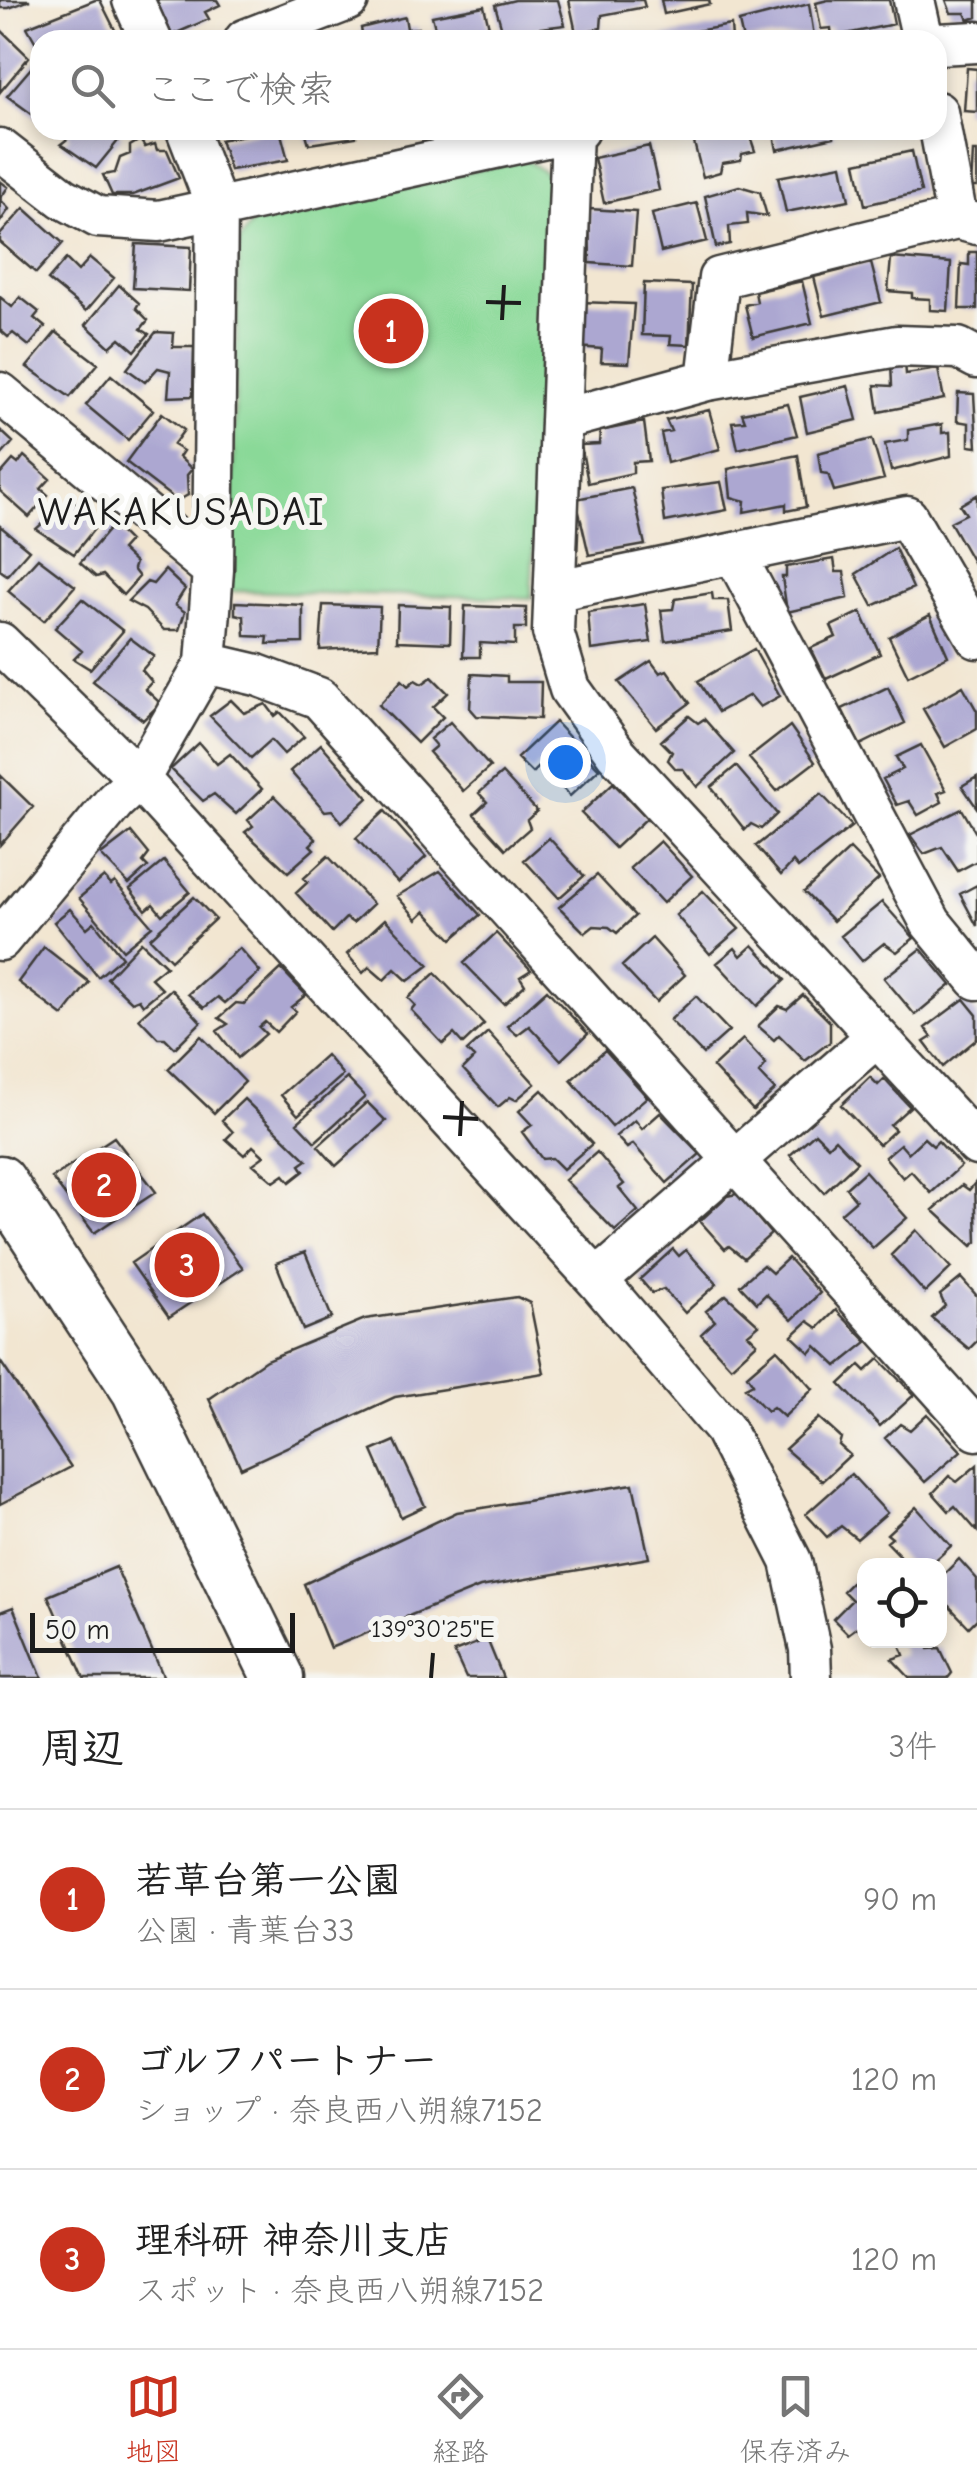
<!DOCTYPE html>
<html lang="ja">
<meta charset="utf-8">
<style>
:root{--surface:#fff;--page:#f6f6f6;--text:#222;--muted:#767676;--line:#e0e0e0;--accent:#c8321e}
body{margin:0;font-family:"Comic Neue","Klee One",sans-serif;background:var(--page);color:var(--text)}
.controls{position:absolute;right:30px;bottom:30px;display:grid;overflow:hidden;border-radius:20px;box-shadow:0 5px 15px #0003}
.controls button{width:90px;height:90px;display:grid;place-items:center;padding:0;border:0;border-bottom:2px solid var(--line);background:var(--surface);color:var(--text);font:50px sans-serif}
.scale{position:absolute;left:30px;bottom:25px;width:265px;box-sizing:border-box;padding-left:10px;border:5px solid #1c1c1c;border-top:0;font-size:28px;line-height:35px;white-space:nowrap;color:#1c1c1c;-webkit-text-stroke:8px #f6f6f2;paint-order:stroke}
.you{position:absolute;left:565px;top:762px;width:35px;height:35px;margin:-25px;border:8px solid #fff;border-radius:50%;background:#1a73e8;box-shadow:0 0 0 15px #1a73e833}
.badge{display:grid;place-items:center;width:65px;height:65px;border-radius:50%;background:var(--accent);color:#fff;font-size:32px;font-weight:700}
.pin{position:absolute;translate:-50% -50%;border:5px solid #fff;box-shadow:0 2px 10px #0006}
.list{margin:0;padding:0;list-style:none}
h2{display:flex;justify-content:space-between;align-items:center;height:130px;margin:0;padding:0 40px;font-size:42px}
h2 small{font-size:32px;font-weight:400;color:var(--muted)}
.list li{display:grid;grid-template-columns:65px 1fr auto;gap:30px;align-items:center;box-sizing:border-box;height:180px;padding:0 40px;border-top:2px solid var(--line)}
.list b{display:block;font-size:38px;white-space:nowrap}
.list p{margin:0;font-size:32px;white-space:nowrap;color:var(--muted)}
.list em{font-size:32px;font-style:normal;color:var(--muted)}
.icon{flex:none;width:55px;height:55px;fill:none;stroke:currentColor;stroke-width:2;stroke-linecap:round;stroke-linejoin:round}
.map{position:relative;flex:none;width:977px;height:1678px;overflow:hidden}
.search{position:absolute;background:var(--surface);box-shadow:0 5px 15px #0003;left:30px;right:30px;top:30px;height:110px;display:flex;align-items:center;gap:25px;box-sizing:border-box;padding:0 35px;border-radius:30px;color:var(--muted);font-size:38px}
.sheet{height:670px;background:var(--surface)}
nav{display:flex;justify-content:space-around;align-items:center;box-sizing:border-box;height:140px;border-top:2px solid var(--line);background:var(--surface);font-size:28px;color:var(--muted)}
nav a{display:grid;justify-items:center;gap:5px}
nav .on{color:var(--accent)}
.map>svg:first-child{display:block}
</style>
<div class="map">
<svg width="977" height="1678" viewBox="0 0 977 1678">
<rect width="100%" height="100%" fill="#f6f6f2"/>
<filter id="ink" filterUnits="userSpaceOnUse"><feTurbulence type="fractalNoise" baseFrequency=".01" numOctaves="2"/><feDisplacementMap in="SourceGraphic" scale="20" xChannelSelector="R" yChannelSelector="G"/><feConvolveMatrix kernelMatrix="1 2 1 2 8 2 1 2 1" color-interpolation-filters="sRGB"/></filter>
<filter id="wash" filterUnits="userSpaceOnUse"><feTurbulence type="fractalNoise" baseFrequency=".0048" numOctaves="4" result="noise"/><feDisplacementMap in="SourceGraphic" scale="40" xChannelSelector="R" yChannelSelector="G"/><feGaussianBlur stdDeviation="2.25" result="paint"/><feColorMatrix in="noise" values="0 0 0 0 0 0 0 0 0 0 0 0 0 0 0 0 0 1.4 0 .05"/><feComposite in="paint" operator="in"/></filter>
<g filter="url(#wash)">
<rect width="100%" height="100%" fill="#f2e6d1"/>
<path fill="#8ad998" stroke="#537a5a" stroke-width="2.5" d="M 525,159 L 553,178 L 531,598 L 230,591 L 239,242 L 254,219 Z"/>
<g id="blocks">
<path fill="#aca7d1" d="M 0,0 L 30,0 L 9,8 L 0,8 Z
M 95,0 L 100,0 L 116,32 L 100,40 L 40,40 L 40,50 L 27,27 Z
M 156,0 L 217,0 L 220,5 L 205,12 L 209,19 L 172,35 Z
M 515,0 L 558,0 L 565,25 L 533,29 L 536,37 L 505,40 L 495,5 Z
M 569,0 L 643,0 L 645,7 L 602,15 L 601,28 L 576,33 Z
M 661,0 L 709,0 L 710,4 L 664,14 Z
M 828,0 L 889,0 L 894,24 L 832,37 L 831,28 L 821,29 L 816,3 Z
M 946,0 L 977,0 L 977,17 L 968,20 L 965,13 L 951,13 Z
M 809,4 L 814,36 L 743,40 L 739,22 Z
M 484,6 L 492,40 L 438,40 L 432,16 Z
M 405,17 L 407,29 L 418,28 L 420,40 L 363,40 L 361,28 Z
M 731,25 L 732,40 L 662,40 L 662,37 Z
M 0,29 L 29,57 L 0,92 Z
M 37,61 L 40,64 L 40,120 L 7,96 Z
M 967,68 L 977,69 L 977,112 L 964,111 Z
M 66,130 L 115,130 L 122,136 L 96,168 L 61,144 L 70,137 Z
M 268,130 L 280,130 L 288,160 L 230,170 L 220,140 Z
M 305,130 L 356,130 L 356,137 L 309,144 Z
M 711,130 L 748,130 L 755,151 L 742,154 L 741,160 L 722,163 L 720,172 L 703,177 L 692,135 Z
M 773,130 L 833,130 L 834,137 L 777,150 Z
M 140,140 L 145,147 L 155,144 L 157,150 L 167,150 L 179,178 L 133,195 L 112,195 L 103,175 L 115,173 L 120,158 L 130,154 L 130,146 Z
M 649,146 L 659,190 L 604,203 L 594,158 Z
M 912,151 L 921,192 L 865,205 L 856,163 Z
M 973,152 L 977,152 L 977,187 L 971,187 Z
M 842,165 L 849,200 L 786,212 L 778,177 Z
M 0,181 L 8,187 L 0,199 L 9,209 L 0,222 Z
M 739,186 L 760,192 L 767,216 L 747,213 L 748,224 L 729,226 L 730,244 L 716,247 L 705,196 Z
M 697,203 L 707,241 L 661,252 L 652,214 Z
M 24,208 L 63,243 L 36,273 L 0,242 L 0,235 Z
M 589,209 L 636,212 L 632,266 L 590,263 Z
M 136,244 L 191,247 L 189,291 L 133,288 Z
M 969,252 L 977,252 L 977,309 L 959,309 L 961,264 L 969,265 Z
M 90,258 L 114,278 L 86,311 L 48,280 L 66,259 L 78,271 Z
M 891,258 L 951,263 L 948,311 L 930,310 L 930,299 L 912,298 L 912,293 L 888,291 Z
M 871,263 L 881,302 L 824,316 L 814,277 Z
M 802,281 L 812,323 L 753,337 L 745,305 L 757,302 L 755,292 Z
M 644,283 L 692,285 L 689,345 L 670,344 L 671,336 L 642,335 Z
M 119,285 L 139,303 L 136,308 L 148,320 L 141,329 L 149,334 L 135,351 L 120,338 L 110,347 L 86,325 Z
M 0,297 L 12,307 L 20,297 L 39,312 L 34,318 L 45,327 L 29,346 L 13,333 L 8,337 L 0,330 Z
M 580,302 L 634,304 L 629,363 L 601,362 L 602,349 L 577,347 Z
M 56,332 L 98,364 L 70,397 L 27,367 Z
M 156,332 L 174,333 L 173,347 L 194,347 L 193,396 L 168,397 L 170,371 L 158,368 L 145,382 L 127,369 Z
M 891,363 L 905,363 L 906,374 L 938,369 L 944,399 L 879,412 L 875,385 L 892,386 Z
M 111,375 L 153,410 L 128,440 L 86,405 Z
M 848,386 L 857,420 L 807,432 L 800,397 Z
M 958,393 L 974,394 L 977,447 L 969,446 L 969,423 L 957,421 Z
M 788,404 L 797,435 L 738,449 L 732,422 L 745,421 L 742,413 Z
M 709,410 L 720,449 L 667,463 L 661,433 L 671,431 L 666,420 Z
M 162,413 L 184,430 L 173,445 L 183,451 L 179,457 L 192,469 L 187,475 L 188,495 L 177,501 L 126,462 Z
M 644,422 L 649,461 L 633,462 L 633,473 L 588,483 L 581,445 L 599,444 L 600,431 Z
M 942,424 L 942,433 L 950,432 L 951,456 L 891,471 L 885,444 L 908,440 L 908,430 Z
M 0,430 L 13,442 L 0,457 Z
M 872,439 L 884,479 L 834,491 L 828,474 L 821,473 L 818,453 Z
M 798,455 L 806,507 L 786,511 L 786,504 L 744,512 L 745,501 L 731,497 L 728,469 Z
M 24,456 L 50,479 L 41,489 L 48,495 L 29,517 L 0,491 L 0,475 L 13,460 L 18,464 Z
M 721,482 L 727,510 L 665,522 L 661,490 Z
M 632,488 L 645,545 L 589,555 L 576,499 Z
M 977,495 L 977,569 L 950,522 L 966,514 L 960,505 Z
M 56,499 L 65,507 L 73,500 L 94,521 L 89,526 L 94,529 L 74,554 L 36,529 L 52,515 Z
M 113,525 L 129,541 L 121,550 L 135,563 L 133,569 L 139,577 L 123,595 L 103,575 L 96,577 L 80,563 Z
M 0,526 L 29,550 L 7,575 L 0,570 Z
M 895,548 L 913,588 L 873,606 L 856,574 Z
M 38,558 L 75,586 L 44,621 L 8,591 Z
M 834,559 L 836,572 L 844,572 L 848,598 L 787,612 L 782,577 L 786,577 L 786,567 Z
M 165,570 L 185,589 L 175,605 L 185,612 L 179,630 L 164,630 L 145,610 L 128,601 L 147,582 L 153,584 Z
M 712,593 L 713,600 L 728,600 L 732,631 L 665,641 L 661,610 L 673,609 L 675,599 Z
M 82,599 L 123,631 L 90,669 L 74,659 L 82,651 L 55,628 Z
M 235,602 L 303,605 L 303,643 L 267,644 L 268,637 L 245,636 L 244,616 L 235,614 Z
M 645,604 L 651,642 L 591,650 L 588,612 Z
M 323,605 L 380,607 L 378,647 L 320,650 Z
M 398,605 L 451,607 L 450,643 L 397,641 Z
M 465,606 L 526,608 L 526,628 L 515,628 L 515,645 L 480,643 L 480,657 L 463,657 Z
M 861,612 L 880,654 L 826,679 L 811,648 L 836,637 L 831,626 Z
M 930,615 L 948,656 L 908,676 L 889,637 Z
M 130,638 L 154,656 L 142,670 L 152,682 L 145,689 L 158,701 L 158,706 L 143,720 L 93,681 Z
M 754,649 L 780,696 L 760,707 L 750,695 L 718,712 L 698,681 Z
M 651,661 L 660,673 L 667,670 L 690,703 L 656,728 L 619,682 Z
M 472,674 L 507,676 L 507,682 L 541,682 L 540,719 L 477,716 L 470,708 Z
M 432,677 L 448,693 L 433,707 L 443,717 L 417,743 L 379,705 L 402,680 L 408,686 L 415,680 L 422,684 Z
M 963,686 L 977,711 L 977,729 L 945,747 L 923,709 Z
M 888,687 L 905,723 L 860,745 L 842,709 Z
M 231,700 L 244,713 L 266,704 L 275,716 L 280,712 L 304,737 L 284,754 L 271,740 L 251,758 L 210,716 Z
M 689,716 L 698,723 L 704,719 L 734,753 L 697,787 L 683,769 L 676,769 L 668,760 L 672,752 L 661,741 Z
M 450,722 L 490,767 L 463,791 L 429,752 L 436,746 L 430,739 Z
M 555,722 L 599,769 L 570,796 L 540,765 L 532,773 L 517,758 Z
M 790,726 L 815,762 L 777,791 L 749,758 Z
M 199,743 L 217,764 L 230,754 L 262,789 L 236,814 L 214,794 L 203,801 L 171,769 Z
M 321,744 L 368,798 L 342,822 L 332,810 L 325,811 L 290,771 Z
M 921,745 L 946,790 L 938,793 L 942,802 L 918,815 L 909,801 L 897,805 L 883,779 L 903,769 L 896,757 Z
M 736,766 L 777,814 L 761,829 L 751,824 L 745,830 L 711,787 Z
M 502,773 L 537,811 L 527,820 L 530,828 L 506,849 L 474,814 L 487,802 L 479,793 Z
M 0,775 L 33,807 L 0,845 Z
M 977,777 L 977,808 L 962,786 Z
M 613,783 L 647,818 L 615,848 L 581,813 Z
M 821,794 L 852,826 L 798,868 L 793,862 L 781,875 L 756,846 Z
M 274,796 L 316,839 L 310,845 L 314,849 L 288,872 L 245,832 L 253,826 L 248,820 Z
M 962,809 L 977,835 L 977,861 L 958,871 L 942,847 L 924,854 L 910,835 Z
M 385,811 L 426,857 L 398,883 L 356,838 Z
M 131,832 L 149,854 L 143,862 L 148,867 L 129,884 L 101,855 Z
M 549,838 L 584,876 L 559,898 L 524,860 Z
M 660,841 L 692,876 L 663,903 L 630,868 Z
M 850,849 L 879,879 L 833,921 L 804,892 Z
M 328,856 L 373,904 L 353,923 L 346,918 L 332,932 L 296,893 L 308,882 L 304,878 Z
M 164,861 L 190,892 L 162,915 L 153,904 L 146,910 L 130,889 Z
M 440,871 L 480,915 L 452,939 L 425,911 L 417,919 L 397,896 Z
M 597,875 L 635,916 L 617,933 L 609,927 L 594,926 L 585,933 L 559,907 Z
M 104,877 L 111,885 L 115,882 L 152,926 L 123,950 L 79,898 Z
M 977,885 L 977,926 L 960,894 Z
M 703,891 L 739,929 L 710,954 L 676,915 Z
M 194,897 L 215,919 L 171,960 L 150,938 Z
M 882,902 L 914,938 L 897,952 L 884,943 L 862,961 L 841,936 Z
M 70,909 L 87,928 L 94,922 L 122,957 L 98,977 L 54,922 Z
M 385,919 L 429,965 L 408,981 L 395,969 L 384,980 L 369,967 L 363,973 L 347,954 Z
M 496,933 L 531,970 L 520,977 L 525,985 L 504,1004 L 464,963 Z
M 652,938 L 685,975 L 656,1002 L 622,966 Z
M 141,942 L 166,966 L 151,978 L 162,989 L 143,1005 L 139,999 L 132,1002 L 107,978 Z
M 753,945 L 785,980 L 757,1006 L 717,963 L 735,948 L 741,956 Z
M 44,947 L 89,982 L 63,1016 L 18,982 Z
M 239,948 L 260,972 L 225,1003 L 218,997 L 204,1008 L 188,994 Z
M 921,949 L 951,985 L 915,1015 L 884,978 Z
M 281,969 L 306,995 L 291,1007 L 296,1011 L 276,1032 L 265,1022 L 259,1027 L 266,1034 L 238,1058 L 217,1031 L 228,1024 L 219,1018 L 236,1003 L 244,1004 Z
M 435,973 L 484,1024 L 463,1044 L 454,1034 L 443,1044 L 411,1010 L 415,1005 L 408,998 Z
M 171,989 L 201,1022 L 175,1048 L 165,1038 L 158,1038 L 139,1018 Z
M 547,990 L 588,1034 L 561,1060 L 529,1026 L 517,1035 L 507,1026 Z
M 803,995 L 830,1022 L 830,1042 L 805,1061 L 779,1035 L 774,1040 L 758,1026 L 779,1006 L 787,1009 Z
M 696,996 L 729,1031 L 703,1054 L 670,1020 Z
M 964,999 L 977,1015 L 977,1039 L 943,1067 L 924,1042 L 932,1037 L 925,1028 Z
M 488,1032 L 535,1084 L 516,1100 L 510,1097 L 498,1107 L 463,1069 L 474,1058 L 467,1051 Z
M 201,1036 L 245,1082 L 214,1113 L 168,1069 Z
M 743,1039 L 766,1064 L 759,1073 L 775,1090 L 753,1110 L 713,1067 Z
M 605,1050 L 647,1097 L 612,1127 L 571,1080 Z
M 326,1055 L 343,1075 L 298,1115 L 281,1095 Z
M 870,1077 L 878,1085 L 884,1079 L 910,1107 L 890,1125 L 895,1130 L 879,1145 L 841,1105 Z
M 347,1078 L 365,1097 L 315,1142 L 297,1123 Z
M 542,1090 L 592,1144 L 563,1169 L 552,1158 L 542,1159 L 522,1132 L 532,1125 L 519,1111 Z
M 244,1099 L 307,1160 L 300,1165 L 304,1171 L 290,1182 L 284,1175 L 274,1182 L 253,1164 L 264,1156 L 253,1146 L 244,1155 L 226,1139 L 233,1132 L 222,1120 Z
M 367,1102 L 386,1121 L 336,1166 L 318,1146 Z
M 660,1113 L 700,1154 L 667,1183 L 633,1144 L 627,1148 L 616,1136 L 635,1120 L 642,1129 Z
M 815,1133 L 828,1146 L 835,1139 L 857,1162 L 824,1193 L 790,1155 Z
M 114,1137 L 156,1192 L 94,1233 L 52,1178 Z
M 924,1138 L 933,1146 L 938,1141 L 961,1166 L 931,1193 L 911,1171 L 903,1178 L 885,1157 L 900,1144 L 908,1153 Z
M 597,1152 L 624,1184 L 619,1188 L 638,1211 L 615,1231 L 565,1180 Z
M 865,1171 L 907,1218 L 873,1248 L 841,1213 L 856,1200 L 846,1188 Z
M 975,1183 L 977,1242 L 972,1246 L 933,1210 L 962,1185 L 969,1190 Z
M 737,1194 L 771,1234 L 744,1258 L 729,1246 L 725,1249 L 700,1221 L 727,1196 Z
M 202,1214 L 243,1268 L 169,1317 L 131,1263 Z
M 916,1230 L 951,1268 L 925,1293 L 891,1255 Z
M 673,1249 L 679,1256 L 686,1250 L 717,1284 L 685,1313 L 664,1289 L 652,1293 L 640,1279 Z
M 305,1252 L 332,1318 L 303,1330 L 276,1263 Z
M 788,1258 L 820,1293 L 792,1320 L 766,1294 L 757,1303 L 740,1285 L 763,1265 L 772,1273 Z
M 961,1278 L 977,1296 L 977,1341 L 969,1349 L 932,1318 L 945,1306 L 940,1295 Z
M 726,1295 L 759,1325 L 748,1334 L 757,1343 L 731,1367 L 701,1334 L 715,1321 L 706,1311 Z
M 517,1297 L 530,1303 L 544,1373 L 395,1397 L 241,1468 L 209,1399 L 266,1360 L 365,1319 Z
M 836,1310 L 867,1342 L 837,1366 L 816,1346 L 810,1353 L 792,1336 L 808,1321 L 818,1328 Z
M 777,1349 L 813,1389 L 784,1417 L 773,1407 L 767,1411 L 745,1388 L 753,1384 L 747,1375 Z
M 879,1359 L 914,1395 L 880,1426 L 840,1384 L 860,1365 L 866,1371 Z
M 0,1361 L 71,1467 L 0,1504 Z
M 927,1414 L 961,1451 L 925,1482 L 885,1438 L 900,1424 L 910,1430 Z
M 819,1418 L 841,1438 L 839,1445 L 850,1455 L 822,1481 L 785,1449 Z
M 395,1441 L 425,1506 L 401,1517 L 372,1451 Z
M 977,1465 L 977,1531 L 955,1506 L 949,1511 L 933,1493 L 949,1476 L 957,1482 Z
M 851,1474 L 887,1513 L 857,1539 L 841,1526 L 827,1537 L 806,1514 Z
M 633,1484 L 649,1558 L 480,1587 L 330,1648 L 304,1584 L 457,1512 Z
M 916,1507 L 951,1546 L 929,1566 L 910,1566 L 887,1542 L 892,1538 L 887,1534 Z
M 959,1559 L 977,1579 L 977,1619 L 969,1627 L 945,1602 L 940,1609 L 940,1578 Z
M 116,1567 L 164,1678 L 84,1678 L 48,1596 Z
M 864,1570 L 864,1622 L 848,1634 L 833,1619 L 852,1600 L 843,1591 Z
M 13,1607 L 42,1678 L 0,1678 L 0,1612 Z
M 487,1639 L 503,1678 L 466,1678 L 454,1652 Z
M 926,1640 L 929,1649 L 940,1648 L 952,1673 L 948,1678 L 910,1678 L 892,1659 L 904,1655 L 899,1642 Z"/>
</g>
</g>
<g filter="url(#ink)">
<use href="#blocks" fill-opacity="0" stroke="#3c3a37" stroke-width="2.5"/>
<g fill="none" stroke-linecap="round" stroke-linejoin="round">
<defs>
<path id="minor" d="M 133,0 L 151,40
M 914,0 L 923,40
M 245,40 L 348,0
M 937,44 L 977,42
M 937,112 L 957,219
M 572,132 L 553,632 L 570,689 L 616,753 L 977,1145
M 0,149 L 63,198 L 98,217 L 159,221 L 578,130
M 707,380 L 719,278 L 957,219 L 977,224
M 0,393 L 213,570
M 561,420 L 707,380 L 897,346 L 958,348 L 977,358
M 735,555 L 931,923 L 977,979
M 558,590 L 907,517 L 977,638
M 0,643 L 139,779 L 597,1280 L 724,1429 L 791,1561 L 810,1649 L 811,1678
M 206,663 L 257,675 L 319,698 L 977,1430
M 0,940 L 115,801 L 139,779 L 206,663 L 213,570 L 217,207 L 187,130
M 597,1280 L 875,1038"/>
<path id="tertiary" d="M 0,1181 L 137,1390 L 278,1678"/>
</defs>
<use href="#minor" stroke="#3c3a37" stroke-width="45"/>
<use href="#tertiary" stroke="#3c3a37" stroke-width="55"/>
<use href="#minor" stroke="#fff" stroke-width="40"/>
<use href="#tertiary" stroke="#fff" stroke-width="50"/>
</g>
</g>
<path fill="none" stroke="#1c1c1c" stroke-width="4" d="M 486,302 L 521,303M 502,320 L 504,285M 443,1117 L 478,1119M 460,1136 L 462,1101M 431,1678 L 433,1653"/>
<g text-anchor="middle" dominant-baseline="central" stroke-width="10" stroke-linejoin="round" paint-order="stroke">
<g font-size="40" letter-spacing="2.5" fill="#1c1c1c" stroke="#f6f6f2">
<text x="182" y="512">WAKAKUSADAI</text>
</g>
</g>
<g font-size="25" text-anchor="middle" fill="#1c1c1c" stroke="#f6f6f2" stroke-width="10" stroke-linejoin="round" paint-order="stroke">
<text x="433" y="1637">139°30'25"E</text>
</g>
</svg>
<div class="controls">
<button><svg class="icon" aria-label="locate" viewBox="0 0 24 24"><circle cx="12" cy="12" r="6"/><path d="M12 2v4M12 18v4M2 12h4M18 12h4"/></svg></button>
</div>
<div class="scale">50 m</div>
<div class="you"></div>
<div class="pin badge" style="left:391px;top:331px">1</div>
<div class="pin badge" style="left:104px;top:1185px">2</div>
<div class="pin badge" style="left:187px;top:1265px">3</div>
<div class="search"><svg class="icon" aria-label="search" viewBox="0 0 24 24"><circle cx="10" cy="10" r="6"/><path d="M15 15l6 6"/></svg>ここで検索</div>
</div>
<section class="sheet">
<h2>周辺<small>3件</small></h2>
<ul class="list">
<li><span class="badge">1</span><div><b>若草台第一公園</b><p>公園 · 青葉台33</p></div><em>90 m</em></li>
<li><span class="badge">2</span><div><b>ゴルフパートナー</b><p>ショップ · 奈良西八朔線7152</p></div><em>120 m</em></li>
<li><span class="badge">3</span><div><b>理科研 神奈川支店</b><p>スポット · 奈良西八朔線7152</p></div><em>120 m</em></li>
</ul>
</section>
<nav>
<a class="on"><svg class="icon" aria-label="map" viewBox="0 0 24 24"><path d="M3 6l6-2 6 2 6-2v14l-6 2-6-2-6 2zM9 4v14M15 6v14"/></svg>地図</a>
<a><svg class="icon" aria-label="directions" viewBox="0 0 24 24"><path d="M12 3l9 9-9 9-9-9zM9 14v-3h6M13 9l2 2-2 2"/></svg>経路</a>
<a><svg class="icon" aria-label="saved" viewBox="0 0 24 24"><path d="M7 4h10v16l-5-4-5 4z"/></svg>保存済み</a>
</nav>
